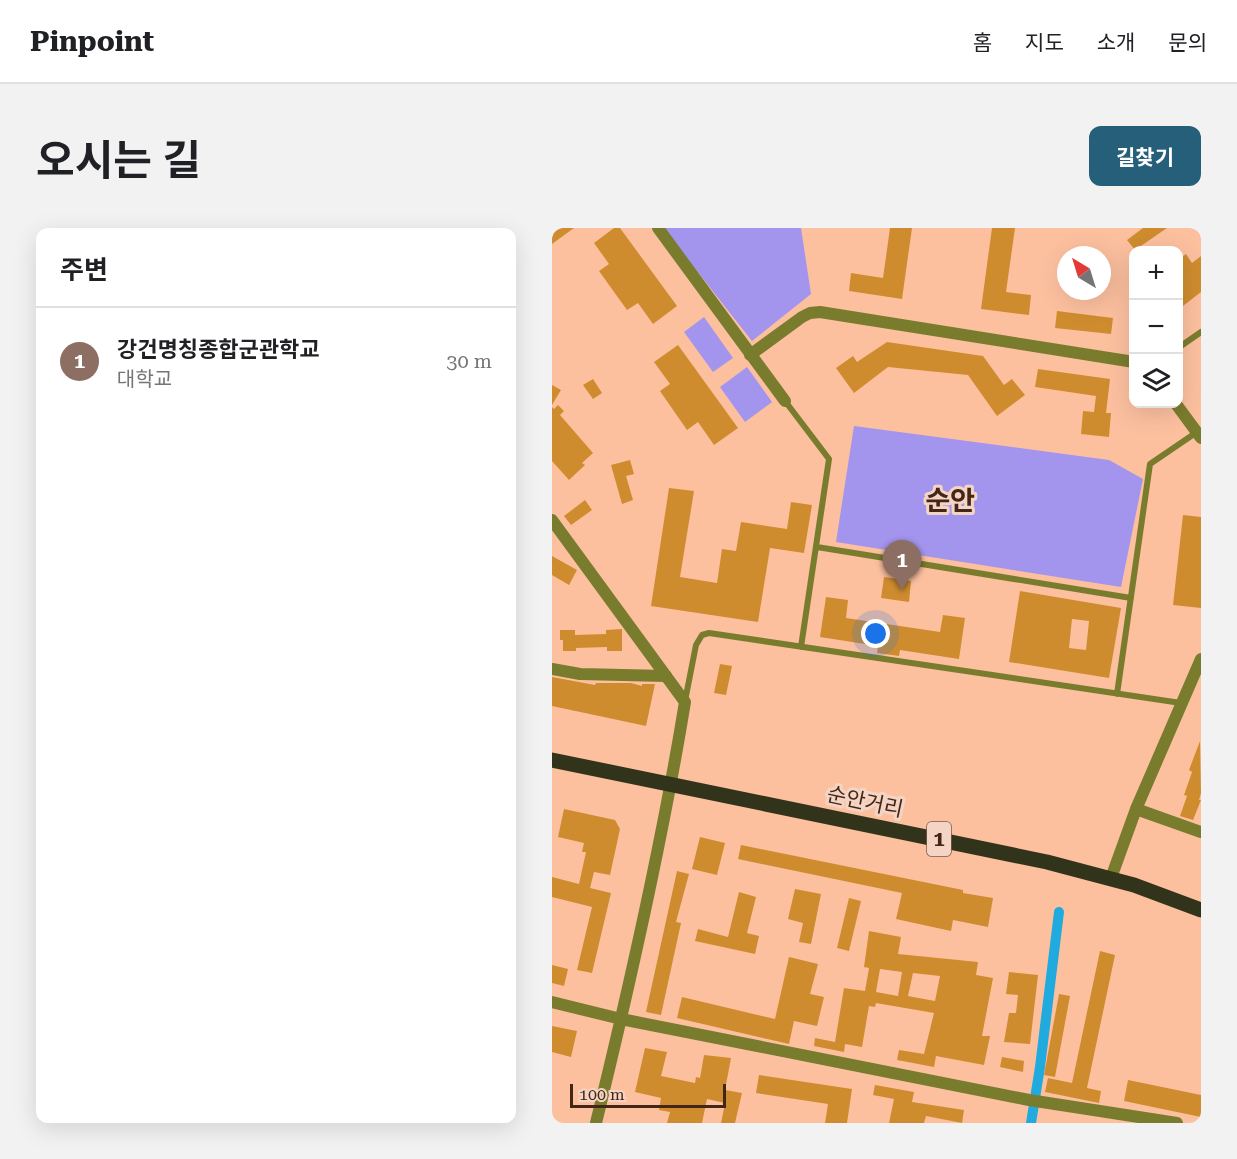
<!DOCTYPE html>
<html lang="ko">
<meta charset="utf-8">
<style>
:root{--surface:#fff;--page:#f2f2f2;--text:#202124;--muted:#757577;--line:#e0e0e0;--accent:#265f79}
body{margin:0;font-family:"Roboto Serif","Noto Sans KR",serif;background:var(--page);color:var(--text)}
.controls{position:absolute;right:18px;top:18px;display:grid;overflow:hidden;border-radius:12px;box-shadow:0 6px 24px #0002}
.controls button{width:54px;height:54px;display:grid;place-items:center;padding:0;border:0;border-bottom:2px solid var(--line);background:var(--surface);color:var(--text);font:30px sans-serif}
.compass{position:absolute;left:505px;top:18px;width:54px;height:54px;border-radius:50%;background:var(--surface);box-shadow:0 6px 24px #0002;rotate:322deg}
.scale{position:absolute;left:18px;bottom:15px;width:156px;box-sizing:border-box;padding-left:6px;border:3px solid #432615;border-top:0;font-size:16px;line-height:21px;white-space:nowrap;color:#432615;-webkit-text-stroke:4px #f4d5c5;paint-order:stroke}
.you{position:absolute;left:324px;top:406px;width:21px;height:21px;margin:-15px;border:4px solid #fff;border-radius:50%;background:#1a73e8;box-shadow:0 0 0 9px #1a73e833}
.badge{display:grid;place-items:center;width:39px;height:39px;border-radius:50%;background:var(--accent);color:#fff;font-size:20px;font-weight:700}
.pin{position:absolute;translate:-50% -50px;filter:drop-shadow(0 2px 3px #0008)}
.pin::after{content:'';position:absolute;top:32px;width:21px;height:18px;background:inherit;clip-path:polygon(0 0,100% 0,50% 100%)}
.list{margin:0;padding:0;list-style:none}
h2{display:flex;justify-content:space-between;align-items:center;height:78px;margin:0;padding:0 24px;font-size:26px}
h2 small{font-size:20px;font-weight:400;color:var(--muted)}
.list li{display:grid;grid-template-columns:39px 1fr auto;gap:18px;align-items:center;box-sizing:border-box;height:108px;padding:0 24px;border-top:2px solid var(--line)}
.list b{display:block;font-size:22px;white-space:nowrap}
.list p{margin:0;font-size:20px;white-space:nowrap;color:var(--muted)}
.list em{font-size:20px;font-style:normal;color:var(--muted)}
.icon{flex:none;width:33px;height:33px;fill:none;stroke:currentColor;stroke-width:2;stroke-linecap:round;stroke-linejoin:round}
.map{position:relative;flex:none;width:649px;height:895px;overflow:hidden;border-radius:12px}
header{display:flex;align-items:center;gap:36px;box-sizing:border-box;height:84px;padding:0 30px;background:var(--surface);border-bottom:2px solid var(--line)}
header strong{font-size:28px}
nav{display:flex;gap:33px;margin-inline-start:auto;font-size:21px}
.intro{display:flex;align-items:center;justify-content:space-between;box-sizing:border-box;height:144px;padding:0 36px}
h1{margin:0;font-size:42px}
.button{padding:15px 27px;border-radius:12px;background:var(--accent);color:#fff;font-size:21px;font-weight:700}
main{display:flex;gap:36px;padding:0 36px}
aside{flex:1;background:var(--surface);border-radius:12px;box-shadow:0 6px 24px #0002}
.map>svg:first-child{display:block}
</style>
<header>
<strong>Pinpoint</strong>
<nav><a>홈</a><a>지도</a><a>소개</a><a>문의</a></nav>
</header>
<div class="intro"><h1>오시는 길</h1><a class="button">길찾기</a></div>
<main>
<aside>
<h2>주변<small></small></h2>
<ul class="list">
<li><span class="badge" style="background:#8d6e63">1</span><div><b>강건명칭종합군관학교</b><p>대학교</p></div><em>30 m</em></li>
</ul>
</aside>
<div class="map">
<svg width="649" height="895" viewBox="0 0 649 895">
<rect width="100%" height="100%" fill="#fcc09f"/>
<path fill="#a394ee" d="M 111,0 L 249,0 L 259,66 L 200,113 Z
M 152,89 L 181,130 L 161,144 L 132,104 Z
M 195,139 L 220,174 L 193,194 L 168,159 Z
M 302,198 L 557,232 L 591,251 L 569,359 L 284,314 Z"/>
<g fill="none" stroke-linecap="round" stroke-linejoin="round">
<path stroke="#20aadd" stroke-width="10" d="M 479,895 L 488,839 L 507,684"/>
</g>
<path fill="#cf8c2f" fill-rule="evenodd" d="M 0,0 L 22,0 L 0,16 Z
M 62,0 L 68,0 L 125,78 L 101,96 L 86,75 L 75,82 L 47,43 L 57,36 L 42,15 Z
M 338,0 L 360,0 L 350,71 L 297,63 L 299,45 L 331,50 Z
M 440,0 L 463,0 L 454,64 L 479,67 L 477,87 L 429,81 Z
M 591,0 L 615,0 L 583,22 L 575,12 Z
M 634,26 L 640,35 L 649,28 L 649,64 L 627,81 L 627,31 Z
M 505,83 L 561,90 L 559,106 L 503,100 Z
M 335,114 L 431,128 L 452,157 L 460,151 L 473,167 L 445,188 L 416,147 L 336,139 L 302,165 L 284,140 L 301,128 L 305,134 Z
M 126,117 L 186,200 L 162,217 L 146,194 L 135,202 L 108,163 L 118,156 L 102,134 Z
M 486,141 L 558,151 L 554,185 L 559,185 L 557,209 L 529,206 L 531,183 L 542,184 L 544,168 L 483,159 Z
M 41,151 L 50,165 L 41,171 L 31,157 Z
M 0,157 L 9,162 L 0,177 Z
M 6,177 L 12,183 L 8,187 L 41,225 L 30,235 L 33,237 L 17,252 L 0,233 L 0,179 L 2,181 Z
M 78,232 L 82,246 L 74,248 L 81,272 L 70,276 L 59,237 Z
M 117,260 L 142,263 L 128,349 L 165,355 L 170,321 L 184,323 L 189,294 L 235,301 L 239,274 L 260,277 L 252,325 L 218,320 L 206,394 L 99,378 Z
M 33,272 L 40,282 L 19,297 L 12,288 Z
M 631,287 L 649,289 L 649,380 L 621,377 Z
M 0,328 L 25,342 L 17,357 L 0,347 Z
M 332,349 L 359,353 L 357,374 L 329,370 Z
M 468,363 L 569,380 L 557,450 L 457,434 ZM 520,391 L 537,393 L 534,422 L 517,420 Z
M 274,369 L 296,372 L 294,390 L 388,404 L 391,387 L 413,390 L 407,431 L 348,422 L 347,428 L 325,425 L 326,418 L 268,409 Z
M 70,401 L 70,423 L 55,423 L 55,419 L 24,420 L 24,423 L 11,423 L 11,412 L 8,412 L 8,402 L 23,402 L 23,407 L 54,406 L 54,402 Z
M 168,436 L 180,438 L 174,467 L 162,465 Z
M 0,449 L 43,457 L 44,455 L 79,455 L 90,458 L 90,456 L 103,456 L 94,498 L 0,478 Z
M 648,513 L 649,565 L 647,572 L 649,572 L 641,592 L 628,588 L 635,568 L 632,567 L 640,544 L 637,542 Z
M 12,581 L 63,592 L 68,601 L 58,647 L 42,644 L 38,660 L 59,665 L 40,745 L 25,742 L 40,679 L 0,669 L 0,649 L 27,656 L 34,624 L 30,624 L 32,615 L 6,609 Z
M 148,609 L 173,615 L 165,647 L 140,641 Z
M 189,617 L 411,662 L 411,665 L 441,670 L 436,699 L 401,692 L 399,703 L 344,691 L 350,665 L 186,631 Z
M 125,643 L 137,646 L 124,694 L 129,695 L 109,787 L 94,784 Z
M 243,661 L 269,666 L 259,716 L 247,714 L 251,695 L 236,691 Z
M 187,664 L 204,669 L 195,705 L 207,708 L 203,726 L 143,713 L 146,701 L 176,709 Z
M 297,670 L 309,673 L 297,723 L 285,720 Z
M 317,703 L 349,709 L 346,726 L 426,734 L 424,747 L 441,750 L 430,808 L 438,808 L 432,837 L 384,828 L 382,839 L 345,832 L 347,822 L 372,826 L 382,785 L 324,775 L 323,779 L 317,778 L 310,819 L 293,816 L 292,824 L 262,818 L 263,810 L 283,814 L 292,760 L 313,763 L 317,740 L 312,739 ZM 328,741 L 350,744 L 346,768 L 324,764 ZM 361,745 L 388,748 L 383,773 L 356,768 Z
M 548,723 L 563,727 L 535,860 L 549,863 L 547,875 L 493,864 L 496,850 L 520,855 Z
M 237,729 L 266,736 L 258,766 L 272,769 L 265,798 L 242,793 L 237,816 L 125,790 L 130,769 L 223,791 Z
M 0,737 L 16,741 L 12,758 L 0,755 Z
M 457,744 L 486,747 L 478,816 L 452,814 L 457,785 L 464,785 L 466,767 L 454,766 Z
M 507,766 L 518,768 L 503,849 L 492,847 Z
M 0,798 L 25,803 L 19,829 L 0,824 Z
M 93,820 L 115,824 L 109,848 L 143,855 L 144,849 L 148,850 L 152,827 L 179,830 L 173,862 L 190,865 L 183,895 L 169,895 L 173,875 L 155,871 L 150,895 L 115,895 L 118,884 L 107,882 L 109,870 L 83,864 Z
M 450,829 L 472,833 L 471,844 L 448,839 Z
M 207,847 L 300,861 L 295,895 L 273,895 L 276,876 L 204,865 Z
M 576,852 L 649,867 L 649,889 L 572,873 Z
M 323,857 L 362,864 L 360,874 L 412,882 L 410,895 L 374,888 L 372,895 L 337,895 L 342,871 L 321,867 Z"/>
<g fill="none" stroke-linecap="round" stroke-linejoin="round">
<path stroke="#7a7c2d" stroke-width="6" d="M 626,120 L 649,104
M 233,173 L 277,231 L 249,419
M 265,319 L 579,370
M 565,466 L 598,236 L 645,204
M 133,473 L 144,417 L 150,407 L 157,405 L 629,475"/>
<path stroke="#7a7c2d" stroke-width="12" d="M 106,0 L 233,173
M 198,127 L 250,89 L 258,85 L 268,84 L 582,134
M 624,176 L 649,210
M 0,441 L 28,446 L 114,448
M 584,581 L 649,431
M 559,650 L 584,581 L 649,604"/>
<path stroke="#7a7c2d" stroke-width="12" d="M 0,292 L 133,474 C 110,615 78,756 44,895
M 0,774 L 69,791 L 477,872 L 625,895"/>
<path stroke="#32331b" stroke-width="15" d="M 0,532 L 495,634 L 582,657 L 649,682"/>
</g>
<g text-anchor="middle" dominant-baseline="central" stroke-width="6" stroke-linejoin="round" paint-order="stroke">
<rect fill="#f4d5c5" stroke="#785a4a" stroke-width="1.5" x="375" y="594" width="24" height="34" rx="4.5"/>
<g font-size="20" font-weight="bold" fill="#432615">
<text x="387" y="611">1</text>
</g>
<g font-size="21" fill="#432615" stroke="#f4d5c5">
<text transform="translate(313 574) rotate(12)">순안거리</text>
</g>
<g font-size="27" font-weight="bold" fill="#432615" stroke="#f4d5c5">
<text x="398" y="273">순안</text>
</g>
</g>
</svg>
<div class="controls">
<button>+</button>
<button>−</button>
<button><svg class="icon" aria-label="layers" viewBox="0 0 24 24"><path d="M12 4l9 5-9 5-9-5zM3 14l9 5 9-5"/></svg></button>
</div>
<svg class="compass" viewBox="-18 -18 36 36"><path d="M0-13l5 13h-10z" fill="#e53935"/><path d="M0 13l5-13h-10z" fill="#757577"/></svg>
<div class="scale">100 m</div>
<div class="you"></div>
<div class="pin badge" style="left:350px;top:362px;background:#8d6e63">1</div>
</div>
</main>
